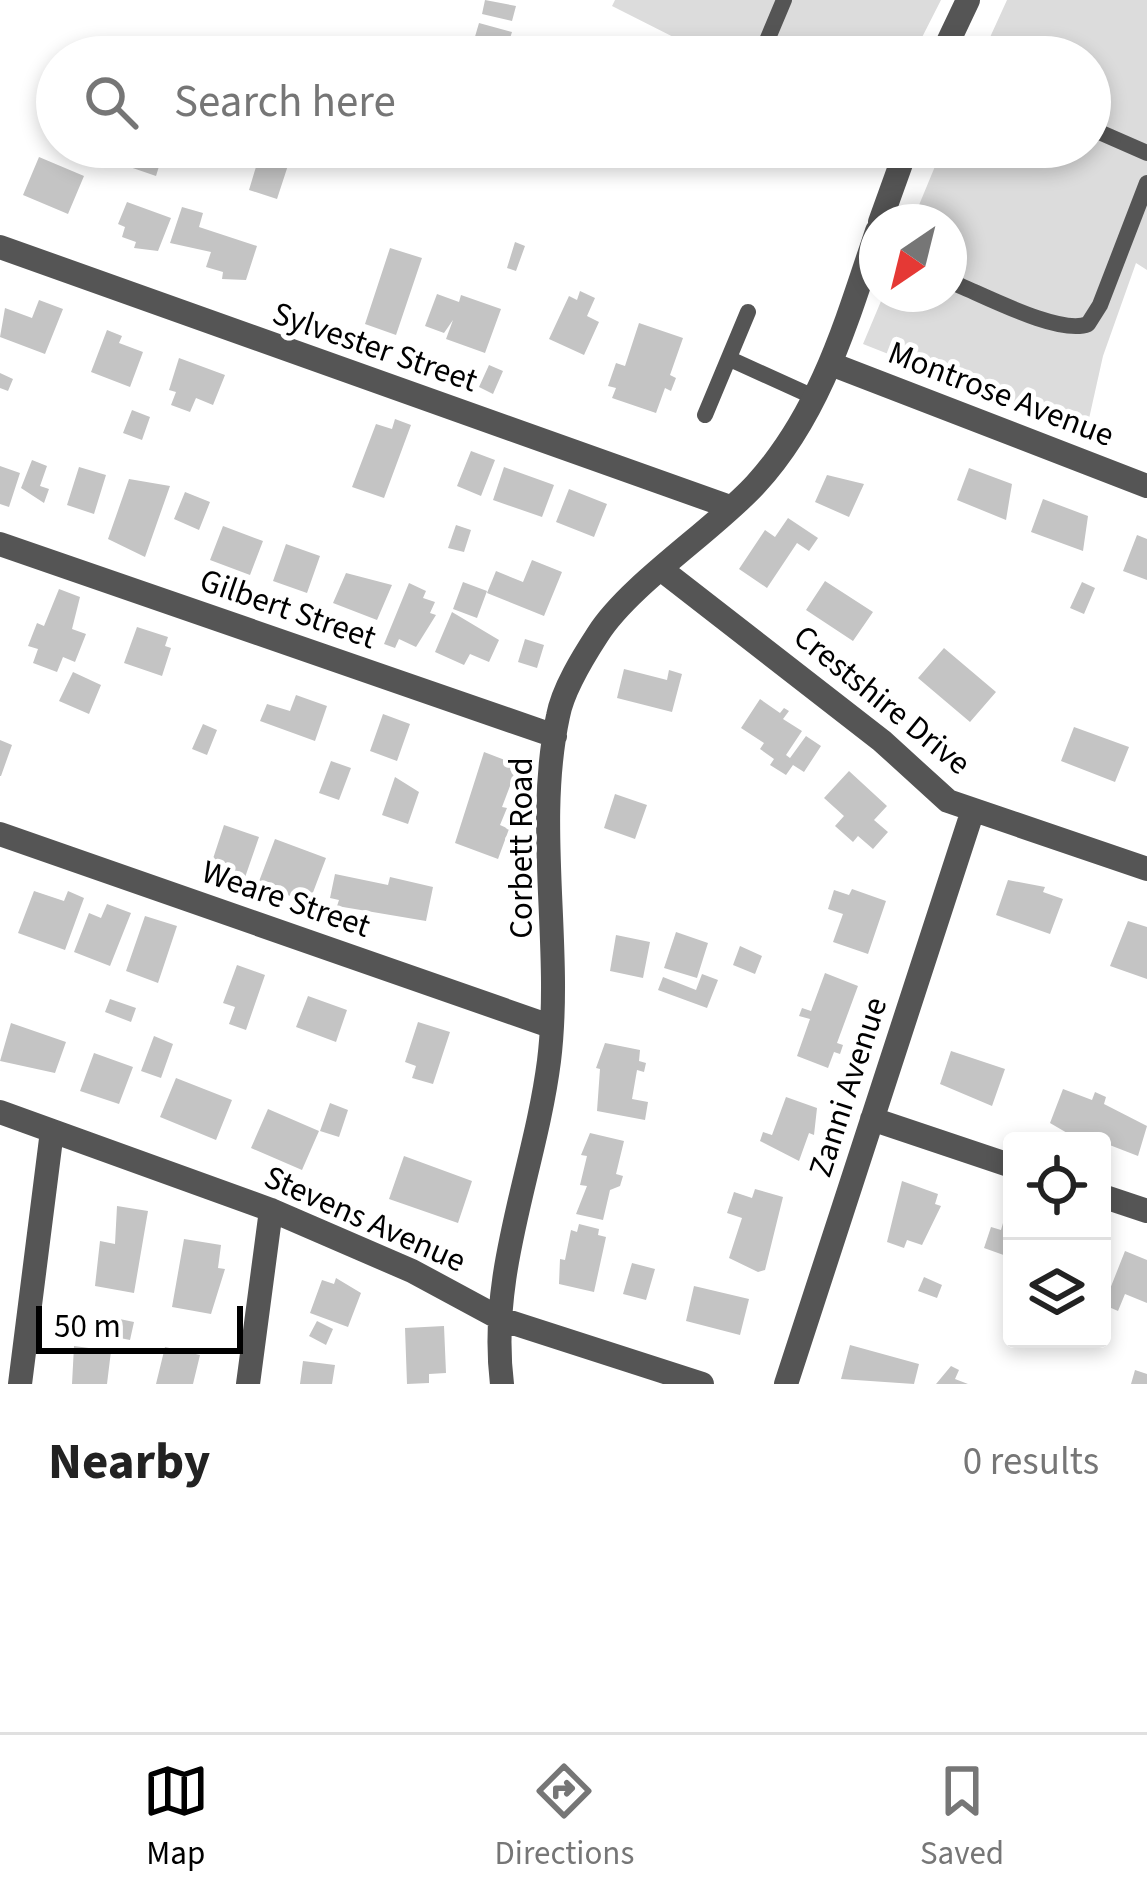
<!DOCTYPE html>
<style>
:root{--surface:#fff;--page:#f2f2f2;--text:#222;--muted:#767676;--line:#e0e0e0;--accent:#000}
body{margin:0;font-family:"Source Sans 3",sans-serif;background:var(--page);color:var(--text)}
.controls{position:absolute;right:36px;bottom:36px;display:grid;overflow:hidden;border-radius:12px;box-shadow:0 6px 18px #0003}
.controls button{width:108px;height:108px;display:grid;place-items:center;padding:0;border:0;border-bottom:3px solid var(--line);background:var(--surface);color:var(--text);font:60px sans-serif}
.compass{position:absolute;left:859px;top:204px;width:108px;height:108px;border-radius:50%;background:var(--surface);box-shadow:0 6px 18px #0003;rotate:215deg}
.scale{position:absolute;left:36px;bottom:30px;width:207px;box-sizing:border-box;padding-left:12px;border:6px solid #000;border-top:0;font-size:33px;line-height:42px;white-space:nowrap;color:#000;-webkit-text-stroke:9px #fff;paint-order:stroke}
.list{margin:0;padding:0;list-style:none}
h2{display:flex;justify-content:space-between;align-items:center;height:156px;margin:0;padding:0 48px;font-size:51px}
h2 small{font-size:39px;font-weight:400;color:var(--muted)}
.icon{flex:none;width:66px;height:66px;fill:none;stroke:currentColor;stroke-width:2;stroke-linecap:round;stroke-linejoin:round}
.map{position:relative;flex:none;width:1147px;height:1384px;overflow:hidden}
.search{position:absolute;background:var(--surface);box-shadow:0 6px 18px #0003;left:36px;right:36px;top:36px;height:132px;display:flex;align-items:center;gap:30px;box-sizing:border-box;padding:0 42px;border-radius:66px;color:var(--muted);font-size:45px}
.sheet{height:348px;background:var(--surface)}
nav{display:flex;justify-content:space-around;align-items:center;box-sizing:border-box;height:168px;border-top:3px solid var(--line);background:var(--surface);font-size:33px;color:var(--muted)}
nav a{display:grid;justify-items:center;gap:6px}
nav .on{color:var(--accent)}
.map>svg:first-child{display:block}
</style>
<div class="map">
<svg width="1147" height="1384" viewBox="0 0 1147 1384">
<rect width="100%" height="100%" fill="#fff"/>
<path fill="#dcdcdc" d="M 615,0 L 941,0 L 912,57 L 713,57 L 612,6 Z
M 1007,0 L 1147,0 L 1147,270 L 1136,263 L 1103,356 L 1086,432 L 863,344 L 884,294 L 949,294 L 949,222 L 912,222 L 943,147 L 1090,147 L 1090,57 L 981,57 Z"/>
<path fill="#c4c4c4" d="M 485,0 L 516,6 L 512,21 L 482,14 Z
M 479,23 L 512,32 L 504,57 L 469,57 Z
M 130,147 L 165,147 L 156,176 L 124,165 Z
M 262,147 L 294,147 L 277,199 L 249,190 Z
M 684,147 L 729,147 L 725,159 Z
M 39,157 L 84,176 L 68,214 L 23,195 Z
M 127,202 L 171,218 L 158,251 L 134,248 L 136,242 L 122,237 L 125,227 L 118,224 Z
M 182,207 L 203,213 L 199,227 L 257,246 L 246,280 L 222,279 L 223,272 L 206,267 L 211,252 L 170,243 Z
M 515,242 L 525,246 L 516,271 L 507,268 Z
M 390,248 L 422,258 L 396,335 L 365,324 Z
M 580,291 L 595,298 L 587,316 L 599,322 L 584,355 L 549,339 L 569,296 L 577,300 Z
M 437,294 L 459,302 L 461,295 L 501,309 L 485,353 L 446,339 L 453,320 L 444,333 L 425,326 Z
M 39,300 L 63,309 L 45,354 L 0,337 L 5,308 L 32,318 Z
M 639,323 L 683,338 L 670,375 L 676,378 L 671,391 L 665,388 L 656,413 L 612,398 L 616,388 L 608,386 L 616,363 L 625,366 Z
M 107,330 L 122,336 L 119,343 L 143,352 L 130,387 L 91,372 Z
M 179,358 L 225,375 L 213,405 L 196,398 L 190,412 L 171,405 L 176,392 L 169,390 Z
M 489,365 L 503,371 L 493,394 L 479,387 Z
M 0,373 L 13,379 L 8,391 L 0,388 Z
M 132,410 L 150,417 L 142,440 L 123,433 Z
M 395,419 L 411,425 L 384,498 L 352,487 L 376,424 L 392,429 Z
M 471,451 L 495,460 L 481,496 L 457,486 Z
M 32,460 L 47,466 L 40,486 L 49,489 L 44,503 L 21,488 Z
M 0,466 L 20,473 L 9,507 L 0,504 Z
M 79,467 L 106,475 L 94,514 L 67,505 Z
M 504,467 L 554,485 L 542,517 L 493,500 Z
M 969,468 L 1012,484 L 1006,520 L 957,500 Z
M 827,475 L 864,484 L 849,517 L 815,502 Z
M 129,479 L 170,486 L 145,557 L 108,539 Z
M 569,489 L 607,504 L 594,537 L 556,522 Z
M 185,492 L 210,502 L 199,530 L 174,519 Z
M 1043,499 L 1088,516 L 1083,551 L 1031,532 Z
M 788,518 L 818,538 L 809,551 L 797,543 L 767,588 L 739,569 L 765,530 L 775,537 Z
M 456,525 L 471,530 L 464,552 L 448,548 Z
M 223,526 L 263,541 L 250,575 L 210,560 Z
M 1137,535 L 1147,539 L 1147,580 L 1123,571 Z
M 286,544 L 320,556 L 307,593 L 273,581 Z
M 532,560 L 562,572 L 544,616 L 487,593 L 496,571 L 523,582 Z
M 346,573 L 392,585 L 377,620 L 333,603 Z
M 825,581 L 873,612 L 853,641 L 806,610 Z
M 463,582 L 487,591 L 477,618 L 453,609 Z
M 1082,582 L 1095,588 L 1084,614 L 1070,608 Z
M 409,583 L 426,591 L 423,598 L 435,602 L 430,613 L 436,615 L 416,647 L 399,639 L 395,648 L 384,644 Z
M 59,589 L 80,597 L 72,629 L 86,634 L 75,662 L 63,657 L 57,672 L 33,663 L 38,649 L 28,646 L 37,623 L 44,626 Z
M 452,612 L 499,640 L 489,662 L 470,654 L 464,665 L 435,652 Z
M 137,627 L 168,637 L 165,646 L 171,648 L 162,676 L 124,663 Z
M 525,639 L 544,645 L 537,668 L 518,662 Z
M 944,648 L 996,692 L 970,722 L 918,678 Z
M 624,669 L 667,680 L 669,670 L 682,674 L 672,712 L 617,698 Z
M 73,672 L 101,685 L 89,714 L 59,701 Z
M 296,695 L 327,706 L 315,741 L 260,721 L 267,704 L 290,711 Z
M 760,699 L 780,713 L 784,708 L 789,711 L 783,719 L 802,731 L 786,755 L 790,758 L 806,736 L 821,746 L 804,772 L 793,765 L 786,775 L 770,765 L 774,759 L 760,749 L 764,743 L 741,728 Z
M 383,714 L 410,724 L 397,761 L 370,751 Z
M 203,724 L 217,730 L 207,755 L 192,749 Z
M 1074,727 L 1129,747 L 1115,782 L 1061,761 Z
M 0,740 L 12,745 L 1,776 L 0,776 Z
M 484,752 L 518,765 L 502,807 L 507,808 L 500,825 L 509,829 L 498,859 L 455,843 Z
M 331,761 L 351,768 L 339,800 L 319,793 Z
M 849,771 L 887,806 L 874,820 L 888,832 L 873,849 L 858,836 L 853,842 L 835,826 L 844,816 L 824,798 Z
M 395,777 L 419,792 L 408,824 L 382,815 Z
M 615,794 L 647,805 L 635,839 L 604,828 Z
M 224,825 L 259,837 L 242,886 L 208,874 Z
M 275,839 L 326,858 L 309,903 L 258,884 Z
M 335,874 L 388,885 L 390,877 L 433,887 L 426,921 L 337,906 L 339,900 L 330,898 Z
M 1008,880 L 1045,887 L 1043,892 L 1063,899 L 1050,934 L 996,915 Z
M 852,889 L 886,901 L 868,954 L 833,942 L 843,914 L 828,909 L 834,890 L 849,895 Z
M 34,891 L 64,901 L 68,891 L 84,898 L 65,950 L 18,933 Z
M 107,904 L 131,913 L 110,966 L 74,952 L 89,913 L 101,918 Z
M 145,916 L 177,926 L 158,983 L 126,971 Z
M 1128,921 L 1147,927 L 1147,979 L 1110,966 Z
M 676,932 L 708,943 L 697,978 L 664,968 Z
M 616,935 L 650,942 L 643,978 L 610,971 Z
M 740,946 L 762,956 L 755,974 L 733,965 Z
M 237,965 L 265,975 L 246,1030 L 229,1024 L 235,1007 L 223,1003 Z
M 825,973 L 858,986 L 837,1043 L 843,1045 L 840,1054 L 834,1052 L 828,1068 L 797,1056 L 810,1019 L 799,1016 L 802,1008 L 811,1011 Z
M 702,974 L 718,980 L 707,1008 L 658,990 L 663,977 L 696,990 Z
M 308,996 L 347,1010 L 336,1042 L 296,1027 Z
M 110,999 L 136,1008 L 131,1022 L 105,1012 Z
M 418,1022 L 450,1032 L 433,1084 L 412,1078 L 416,1066 L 405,1062 Z
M 11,1023 L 66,1042 L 55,1073 L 0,1061 Z
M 154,1036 L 173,1044 L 161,1078 L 141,1071 Z
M 605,1043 L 640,1050 L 639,1061 L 646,1063 L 644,1072 L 637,1070 L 632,1099 L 648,1102 L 645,1120 L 597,1111 L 600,1069 L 596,1068 Z
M 951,1051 L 1005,1069 L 992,1106 L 940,1084 Z
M 94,1053 L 133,1067 L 119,1104 L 80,1091 Z
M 176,1078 L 232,1100 L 216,1140 L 160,1117 Z
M 1063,1089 L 1092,1100 L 1095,1092 L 1106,1097 L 1104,1104 L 1147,1126 L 1138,1156 L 1076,1132 L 1074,1137 L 1050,1123 Z
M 786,1097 L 817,1108 L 814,1135 L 809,1133 L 799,1161 L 760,1141 L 763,1132 L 772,1135 Z
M 330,1103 L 348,1110 L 339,1137 L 320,1131 Z
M 268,1109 L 319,1131 L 302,1170 L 251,1148 Z
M 590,1133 L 624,1141 L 616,1174 L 623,1176 L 620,1186 L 610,1190 L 603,1220 L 576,1214 L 587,1186 L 580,1185 L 587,1156 L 581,1155 Z
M 404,1156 L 472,1181 L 458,1223 L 389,1199 Z
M 902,1181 L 938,1194 L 935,1204 L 941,1206 L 922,1245 L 907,1240 L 904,1248 L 887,1242 Z
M 755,1189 L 783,1197 L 765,1270 L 758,1272 L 729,1258 L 742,1218 L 727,1213 L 734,1192 L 752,1198 Z
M 117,1206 L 148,1211 L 134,1293 L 95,1286 L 100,1241 L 115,1244 Z
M 1005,1216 L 1012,1219 L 1012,1258 L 984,1248 L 991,1227 L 1001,1230 Z
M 579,1224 L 599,1229 L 598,1235 L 606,1237 L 594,1292 L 559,1284 L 560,1259 L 565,1260 L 571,1230 L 577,1232 Z
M 184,1239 L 221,1245 L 218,1268 L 225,1269 L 211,1314 L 172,1307 Z
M 1125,1251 L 1147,1260 L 1147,1303 L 1125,1294 L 1118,1311 L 1102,1304 L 1102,1290 L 1110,1289 Z
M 632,1263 L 655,1269 L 646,1300 L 623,1294 Z
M 924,1277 L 942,1285 L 937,1298 L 918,1291 Z
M 336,1278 L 361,1293 L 348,1327 L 310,1313 L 322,1280 L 334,1284 Z
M 694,1286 L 749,1299 L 740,1335 L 686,1321 Z
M 110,1317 L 134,1322 L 130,1340 L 105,1335 Z
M 317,1321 L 333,1329 L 326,1345 L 309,1336 Z
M 444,1326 L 446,1373 L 429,1374 L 429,1383 L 407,1384 L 405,1328 Z
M 850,1345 L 919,1364 L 914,1384 L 841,1379 Z
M 74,1346 L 111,1351 L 107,1384 L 72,1384 Z
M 165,1347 L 200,1355 L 193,1384 L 156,1384 Z
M 303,1361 L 335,1365 L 332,1384 L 300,1384 Z
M 951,1366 L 959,1370 L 955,1379 L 968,1384 L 936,1384 Z
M 1135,1370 L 1147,1374 L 1147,1384 L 1131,1384 Z"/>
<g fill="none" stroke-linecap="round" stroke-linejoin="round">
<path stroke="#555" stroke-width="16" d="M 760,57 L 784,0
M 1090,128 L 1147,153
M 949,281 C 980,293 1059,336 1088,324 L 1100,305 L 1147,183
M 730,359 L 816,398
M 705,415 L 748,312"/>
<path stroke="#555" stroke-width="24" d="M 941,57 L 968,0
M 880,222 L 907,147
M 0,247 L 730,507
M 831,364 L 1147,486
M 0,544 L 555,736
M 662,570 L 882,741 L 948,801 L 1147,869
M 0,834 L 550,1026
M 0,1112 L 271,1210 L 412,1271 L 501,1319 L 702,1384
M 872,1119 L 1012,1166
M 1102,1196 L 1147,1211
M 20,1384 L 52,1131
M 248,1384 L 271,1210
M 502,1384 C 488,1272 535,1170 549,1061 C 563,947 534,828 558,716 C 563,689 583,657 598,634 C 630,584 714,530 756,484 C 821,413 847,320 877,231
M 786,1384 L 973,810"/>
</g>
<g text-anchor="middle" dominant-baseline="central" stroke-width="10" stroke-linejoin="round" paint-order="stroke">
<g font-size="33" fill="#000" stroke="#fff">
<text transform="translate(375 347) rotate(19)">Sylvester Street</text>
<text transform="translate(1001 394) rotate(21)">Montrose Avenue</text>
<text transform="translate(288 609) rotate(19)">Gilbert Street</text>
<text transform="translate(882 700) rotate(39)">Crestshire Drive</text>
<text transform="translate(521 848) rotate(-90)">Corbett Road</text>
<text transform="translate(286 899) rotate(19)">Weare Street</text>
<text transform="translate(848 1087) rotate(-72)">Zanni Avenue</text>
<text transform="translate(365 1219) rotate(24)">Stevens Avenue</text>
</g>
</g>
</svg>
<div class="controls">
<button><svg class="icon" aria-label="locate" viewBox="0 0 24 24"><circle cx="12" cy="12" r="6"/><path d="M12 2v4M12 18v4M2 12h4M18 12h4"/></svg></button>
<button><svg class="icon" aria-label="layers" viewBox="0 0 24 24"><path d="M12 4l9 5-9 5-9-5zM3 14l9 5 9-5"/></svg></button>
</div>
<svg class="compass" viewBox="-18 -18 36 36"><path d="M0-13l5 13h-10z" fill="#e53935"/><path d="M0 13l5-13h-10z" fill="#767676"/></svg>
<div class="scale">50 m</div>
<div class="search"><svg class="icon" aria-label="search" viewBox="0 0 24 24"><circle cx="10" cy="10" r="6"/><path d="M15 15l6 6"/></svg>Search here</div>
</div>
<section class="sheet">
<h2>Nearby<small>0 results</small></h2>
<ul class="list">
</ul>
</section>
<nav>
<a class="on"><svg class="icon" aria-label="map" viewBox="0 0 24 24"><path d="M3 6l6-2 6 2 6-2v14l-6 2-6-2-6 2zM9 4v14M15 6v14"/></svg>Map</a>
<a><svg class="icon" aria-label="directions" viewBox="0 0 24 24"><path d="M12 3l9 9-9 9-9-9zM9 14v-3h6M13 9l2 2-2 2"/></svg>Directions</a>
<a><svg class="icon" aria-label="saved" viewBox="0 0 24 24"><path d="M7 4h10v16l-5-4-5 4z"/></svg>Saved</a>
</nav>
